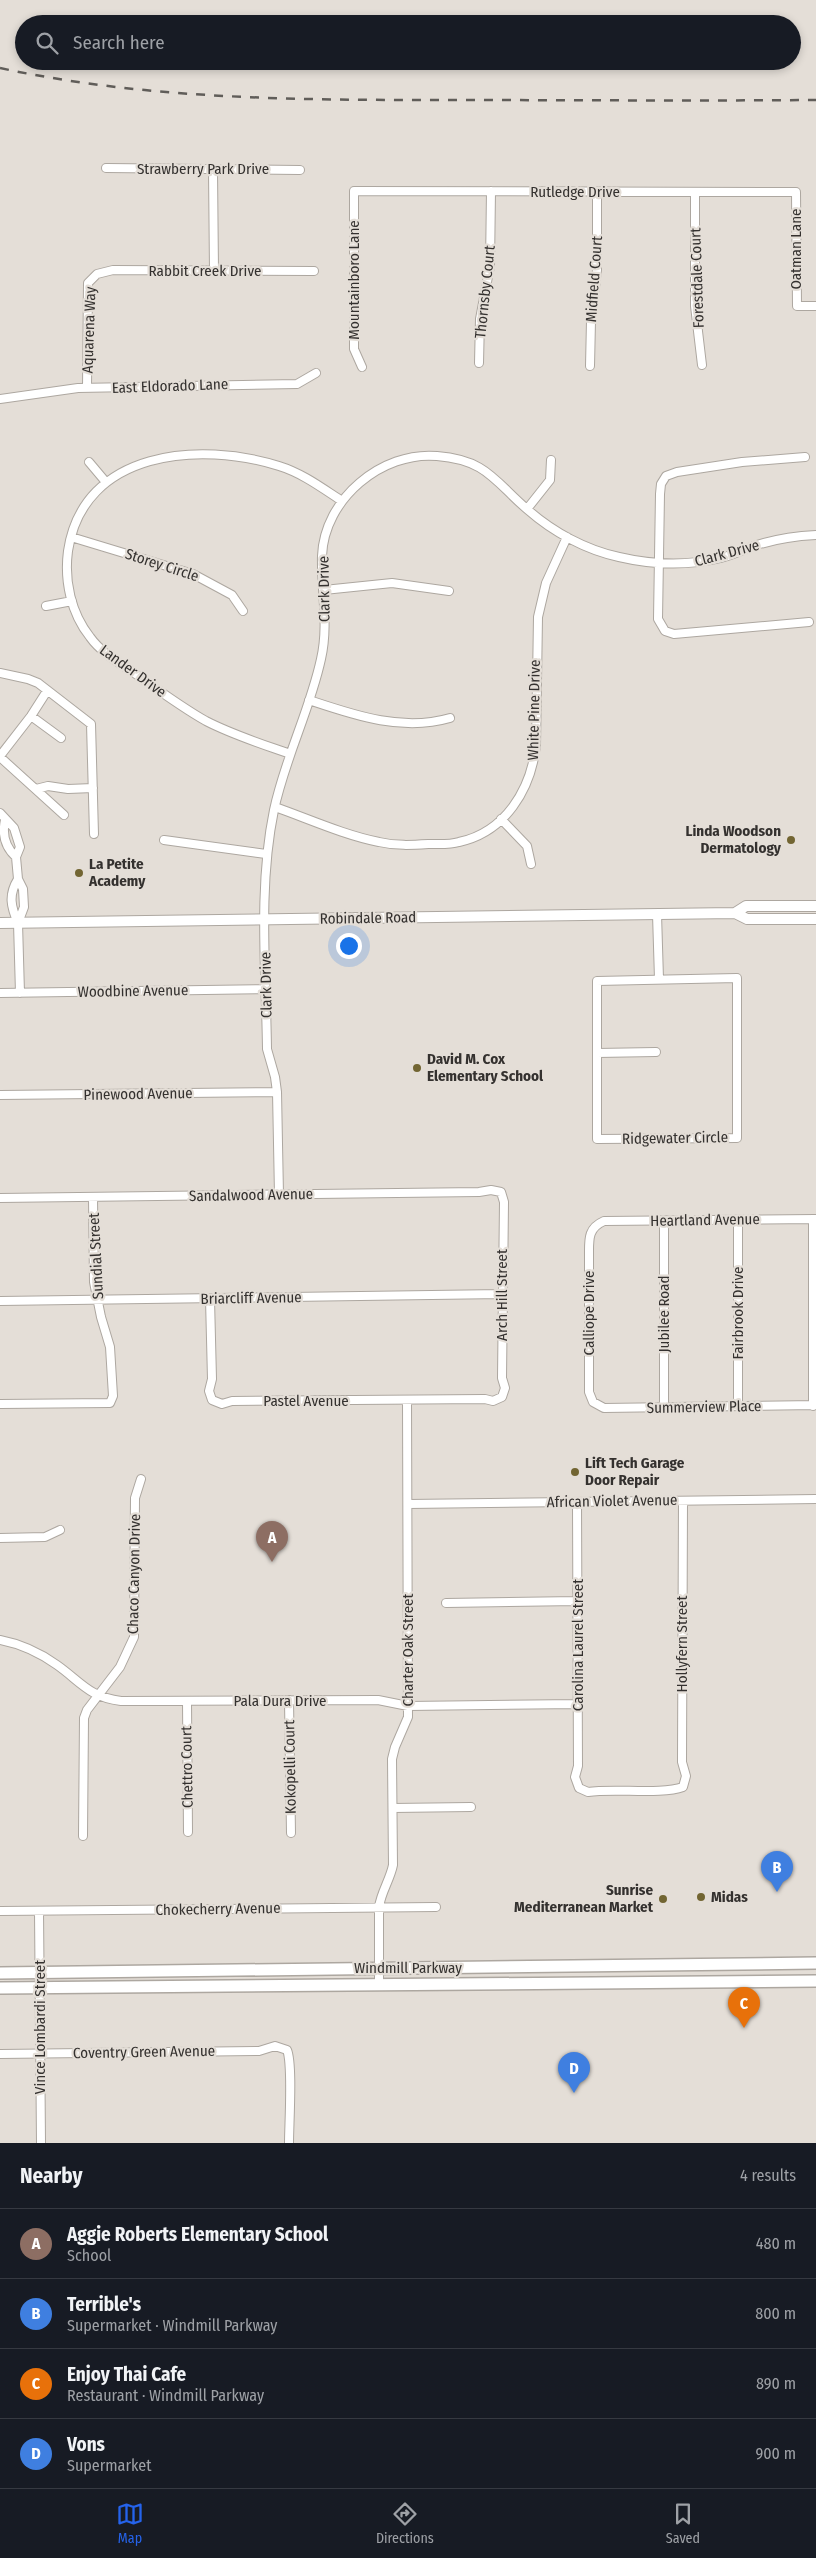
<!DOCTYPE html>
<meta charset="utf-8">
<style>
:root{--surface:#171b24;--page:#242831;--text:#f1f3f6;--muted:#9ea1a6;--line:#363941;--accent:#2563eb}
body{margin:0;font-family:"Fira Sans Condensed",sans-serif;background:var(--page);color:var(--text)}
.you{position:absolute;left:348px;top:945px;width:18px;height:18px;margin:-12px;border:4px solid #fff;border-radius:50%;background:#1a73e8;box-shadow:0 0 0 8px #1a73e833}
.badge{display:grid;place-items:center;width:32px;height:32px;border-radius:50%;background:var(--accent);color:#fff;font-size:16px;font-weight:700}
.pin{position:absolute;translate:-50% -41px;filter:drop-shadow(0 1px 2px #0008)}
.pin::after{content:'';position:absolute;top:26px;width:18px;height:15px;background:inherit;clip-path:polygon(0 0,100% 0,50% 100%)}
.list{margin:0;padding:0;list-style:none}
h2{display:flex;justify-content:space-between;align-items:center;height:65px;margin:0;padding:0 20px;font-size:21px}
h2 small{font-size:16px;font-weight:400;color:var(--muted)}
.list li{display:grid;grid-template-columns:32px 1fr auto;gap:15px;align-items:center;box-sizing:border-box;height:70px;padding:0 20px;border-top:1px solid var(--line)}
.list b{display:block;font-size:19px;white-space:nowrap}
.list p{margin:0;font-size:16px;white-space:nowrap;color:var(--muted)}
.list em{font-size:16px;font-style:normal;color:var(--muted)}
.icon{flex:none;width:28px;height:28px;fill:none;stroke:currentColor;stroke-width:2;stroke-linecap:round;stroke-linejoin:round}
.map{position:relative;flex:none;width:816px;height:2143px;overflow:hidden}
.search{position:absolute;background:var(--surface);box-shadow:0 2px 8px #0003;left:15px;right:15px;top:15px;height:55px;display:flex;align-items:center;gap:12px;box-sizing:border-box;padding:0 18px;border-radius:28px;color:var(--muted);font-size:19px}
.sheet{height:345px;background:var(--surface)}
nav{display:flex;justify-content:space-around;align-items:center;box-sizing:border-box;height:70px;border-top:1px solid var(--line);background:var(--surface);font-size:14px;color:var(--muted)}
nav a{display:grid;justify-items:center;gap:2px}
nav .on{color:var(--accent)}
.map>svg:first-child{display:block}
</style>
<div class="map">
<svg width="816" height="2143" viewBox="0 0 816 2143">
<rect width="100%" height="100%" fill="#e4ded7"/>
<g fill="none" stroke-linecap="round" stroke-linejoin="round">
<defs>
<path id="minor" d="M 106,168 L 300,170
M 213,170 L 214,271
M 695,192 L 695,306 L 702,365
M 479,363 L 480,319 L 490,266 L 491,191
M 590,366 L 591,321 L 597,270 L 597,192
M 362,367 L 354,349 L 354,191 L 796,192 L 797,306 L 816,306
M 87,388 L 88,283 L 97,274 L 113,270 L 314,271
M 0,399 L 78,388 L 297,384 L 316,373
M 805,457 L 742,462 L 677,472 L 666,476 L 661,484 L 660,494 L 658,619 L 665,631 L 674,634 L 809,622
M 89,462 L 105,481
M 527,509 L 550,480 L 551,460
M 71,537 L 193,574 L 232,595 L 243,611
M 324,590 L 392,583 L 449,591
M 46,606 L 72,601
M 0,673 L 28,679 L 38,683 L 91,724 L 94,834
M 309,700 C 354,715 402,732 450,718
M 31,716 L 61,738
M 290,754 C 262,744 233,735 206,721 C 183,708 161,692 140,677 C 123,665 102,654 90,637 C 71,613 64,581 68,551 C 83,450 200,441 279,466 C 302,473 322,488 342,501
M 0,756 L 31,716 L 47,691
M 0,757 L 64,815
M 36,789 L 48,786 L 68,789 L 93,788
M 275,807 C 309,819 344,835 379,842 C 396,846 412,845 429,844 C 438,844 449,845 459,842 C 505,832 531,790 536,745 L 538,617 L 546,583 L 567,537
M 0,813 L 14,828 L 20,847 L 16,857 L 18,879 L 23,889 L 24,907 L 18,923 L 20,993
M 501,819 L 527,846 L 531,864
M 5,820 C 2,834 5,847 16,857
M 164,840 L 266,854
M 18,879 C 8,895 11,907 18,923
M 657,914 L 659,979
M 737,978 L 737,1138 L 597,1139 L 597,981 Z
M 0,993 L 266,989
M 597,1053 L 656,1052
M 0,1095 L 277,1092
M 279,1195 L 277,1092 L 275,1077 L 267,1049 C 266,970 258,887 274,810 C 285,758 310,710 321,659 C 329,624 321,591 322,556 C 324,499 382,451 437,456 C 487,460 494,481 528,510 C 553,532 586,550 619,557 C 653,565 687,566 721,558 C 733,555 745,549 757,545 C 776,539 796,536 816,535
M 0,1198 L 479,1192 L 491,1190 L 501,1192 L 504,1202 L 502,1378 L 505,1388 L 502,1397 L 493,1401 L 485,1399 L 232,1401 L 222,1404 L 212,1400 L 209,1391 L 212,1379 L 210,1299
M 813,1219 L 813,1406
M 816,1219 L 604,1221 C 588,1228 589,1239 589,1254 L 589,1392 L 593,1402 L 604,1408 L 816,1405
M 738,1220 L 738,1406
M 664,1221 L 664,1407
M 0,1301 L 502,1294
M 0,1404 L 110,1403 L 113,1396 L 110,1347 L 101,1317 L 94,1282 L 93,1197
M 577,1502 L 578,1766 L 575,1777 L 579,1788 L 588,1792 C 615,1788 661,1795 683,1787 L 686,1776 L 682,1762 L 683,1501
M 408,1504 L 816,1499
M 0,1538 L 45,1537 L 60,1530
M 446,1603 L 578,1601
M 0,1640 C 21,1644 40,1653 57,1665 C 81,1682 89,1697 121,1701 L 378,1700 L 408,1706 L 578,1704
M 289,1700 L 291,1833
M 187,1701 L 188,1832
M 393,1808 L 471,1807
M 83,1836 L 84,1718 L 87,1710 L 120,1667 L 134,1637 L 135,1498 L 141,1479
M 0,1911 L 436,1907
M 39,1911 L 41,2143
M 379,1985 L 379,1907 C 381,1892 390,1880 393,1865 L 392,1759 L 395,1747 L 408,1717 L 407,1400
M 0,2054 L 259,2051 L 275,2046 L 287,2050 C 293,2064 289,2124 289,2143"/>
<path id="tertiary" d="M 735,913 L 746,906 L 816,906
M 0,923 L 735,913 L 747,919 L 816,919"/>
<path id="secondary" d="M 0,1973 L 816,1963
M 0,1988 L 816,1981"/>
</defs>
<use href="#minor" stroke="#ada7a0" stroke-width="10"/>
<use href="#tertiary" stroke="#ada7a0" stroke-width="12"/>
<use href="#secondary" stroke="#ada7a0" stroke-width="14"/>
<use href="#minor" stroke="#fff" stroke-width="8"/>
<use href="#tertiary" stroke="#fff" stroke-width="10"/>
<use href="#secondary" stroke="#fff" stroke-width="11"/>
<path stroke="#605d59" stroke-width="2.5" stroke-dasharray="9 9" stroke-linecap="butt" d="M 0,68 C 144,99 291,100 438,100 C 564,100 690,101 816,100"/>
</g>
<g fill="#726532" stroke="#e4ded7" stroke-width="2">
<circle cx="791" cy="840" r="5"/>
<circle cx="79" cy="873" r="5"/>
<circle cx="417" cy="1068" r="5"/>
<circle cx="575" cy="1472" r="5"/>
<circle cx="701" cy="1897" r="5"/>
<circle cx="663" cy="1899" r="5"/>
</g>
<g text-anchor="middle" dominant-baseline="central" stroke-width="4.5" stroke-linejoin="round" paint-order="stroke">
<g font-size="15" fill="#34312f" stroke="#e4ded7">
<text x="203" y="169">Strawberry Park Drive</text>
<text x="575" y="192">Rutledge Drive</text>
<text transform="translate(796 249) rotate(-90)">Oatman Lane</text>
<text x="205" y="271">Rabbit Creek Drive</text>
<text transform="translate(697 278) rotate(-92)">Forestdale Court</text>
<text transform="translate(594 279) rotate(-86)">Midfield Court</text>
<text transform="translate(354 280) rotate(-90)">Mountainboro Lane</text>
<text transform="translate(485 292) rotate(-84)">Thornsby Court</text>
<text transform="translate(89 330) rotate(-88)">Aquarena Way</text>
<text transform="translate(170 386) rotate(-2)">East Eldorado Lane</text>
<text transform="translate(727 553) rotate(-15)">Clark Drive</text>
<text transform="translate(162 565) rotate(18)">Storey Circle</text>
<text transform="translate(324 589) rotate(-91)">Clark Drive</text>
<text transform="translate(133 671) rotate(36)">Lander Drive</text>
<text transform="translate(534 710) rotate(-89)">White Pine Drive</text>
<text transform="translate(368 918) rotate(-1)">Robindale Road</text>
<text transform="translate(266 985) rotate(-91)">Clark Drive</text>
<text transform="translate(133 991) rotate(-1)">Woodbine Avenue</text>
<text transform="translate(138 1094) rotate(-1)">Pinewood Avenue</text>
<text transform="translate(675 1138) rotate(-1)">Ridgewater Circle</text>
<text transform="translate(251 1195) rotate(-1)">Sandalwood Avenue</text>
<text transform="translate(705 1220) rotate(-1)">Heartland Avenue</text>
<text transform="translate(96 1256) rotate(-93)">Sundial Street</text>
<text transform="translate(502 1295) rotate(-90)">Arch Hill Street</text>
<text transform="translate(251 1298) rotate(-1)">Briarcliff Avenue</text>
<text transform="translate(589 1313) rotate(-90)">Calliope Drive</text>
<text transform="translate(738 1313) rotate(-90)">Fairbrook Drive</text>
<text transform="translate(664 1314) rotate(-90)">Jubilee Road</text>
<text x="306" y="1401">Pastel Avenue</text>
<text transform="translate(704 1407) rotate(-1)">Summerview Place</text>
<text transform="translate(612 1501) rotate(-1)">African Violet Avenue</text>
<text transform="translate(134 1574) rotate(-89)">Chaco Canyon Drive</text>
<text transform="translate(682 1644) rotate(-90)">Hollyfern Street</text>
<text transform="translate(578 1645) rotate(-90)">Carolina Laurel Street</text>
<text transform="translate(408 1650) rotate(-90)">Charter Oak Street</text>
<text x="280" y="1701">Pala Dura Drive</text>
<text transform="translate(187 1767) rotate(-91)">Chettro Court</text>
<text transform="translate(290 1767) rotate(-91)">Kokopelli Court</text>
<text transform="translate(218 1909) rotate(-1)">Chokecherry Avenue</text>
<text x="408" y="1968">Windmill Parkway</text>
<text transform="translate(40 2027) rotate(-90)">Vince Lombardi Street</text>
<text transform="translate(144 2052) rotate(-1)">Coventry Green Avenue</text>
</g>
<g font-size="15" font-weight="bold" fill="#34312f" stroke="#e4ded7" text-anchor="start">
<text x="781" y="831" text-anchor="end">Linda Woodson<tspan x="781" dy="17">Dermatology</tspan></text>
<text x="89" y="864">La Petite<tspan x="89" dy="17">Academy</tspan></text>
<text x="427" y="1059">David M. Cox<tspan x="427" dy="17">Elementary School</tspan></text>
<text x="585" y="1463">Lift Tech Garage<tspan x="585" dy="17">Door Repair</tspan></text>
<text x="653" y="1890" text-anchor="end">Sunrise<tspan x="653" dy="17">Mediterranean Market</tspan></text>
<text x="711" y="1897">Midas</text>
</g>
</g>
</svg>
<div class="you"></div>
<div class="pin badge" style="left:272px;top:1562px;background:#8d6e63">A</div>
<div class="pin badge" style="left:777px;top:1892px;background:#3f7fe0">B</div>
<div class="pin badge" style="left:744px;top:2028px;background:#e8710a">C</div>
<div class="pin badge" style="left:574px;top:2093px;background:#3f7fe0">D</div>
<div class="search"><svg class="icon" aria-label="search" viewBox="0 0 24 24"><circle cx="10" cy="10" r="6"/><path d="M15 15l6 6"/></svg>Search here</div>
</div>
<section class="sheet">
<h2>Nearby<small>4 results</small></h2>
<ul class="list">
<li><span class="badge" style="background:#8d6e63">A</span><div><b>Aggie Roberts Elementary School</b><p>School</p></div><em>480 m</em></li>
<li><span class="badge" style="background:#3f7fe0">B</span><div><b>Terrible's</b><p>Supermarket · Windmill Parkway</p></div><em>800 m</em></li>
<li><span class="badge" style="background:#e8710a">C</span><div><b>Enjoy Thai Cafe</b><p>Restaurant · Windmill Parkway</p></div><em>890 m</em></li>
<li><span class="badge" style="background:#3f7fe0">D</span><div><b>Vons</b><p>Supermarket</p></div><em>900 m</em></li>
</ul>
</section>
<nav>
<a class="on"><svg class="icon" aria-label="map" viewBox="0 0 24 24"><path d="M3 6l6-2 6 2 6-2v14l-6 2-6-2-6 2zM9 4v14M15 6v14"/></svg>Map</a>
<a><svg class="icon" aria-label="directions" viewBox="0 0 24 24"><path d="M12 3l9 9-9 9-9-9zM9 14v-3h6M13 9l2 2-2 2"/></svg>Directions</a>
<a><svg class="icon" aria-label="saved" viewBox="0 0 24 24"><path d="M7 4h10v16l-5-4-5 4z"/></svg>Saved</a>
</nav>
